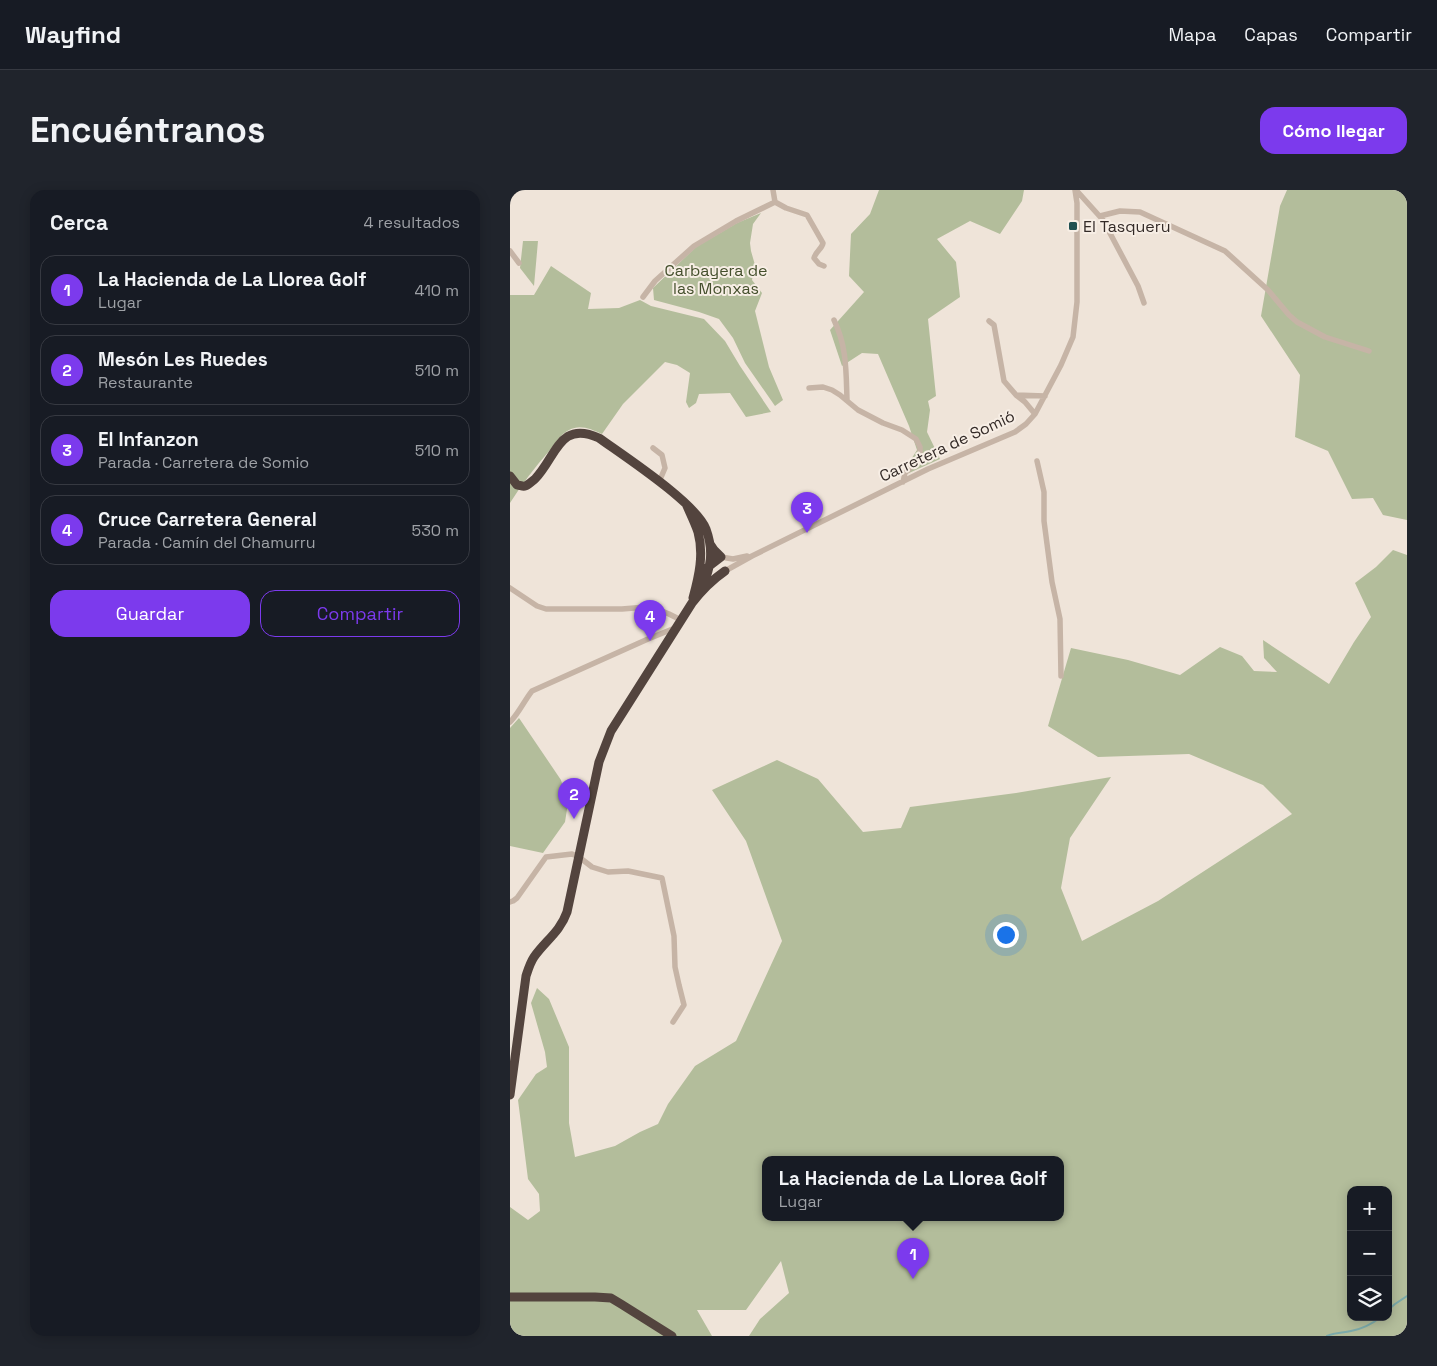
<!DOCTYPE html>
<html lang="es">
<meta charset="utf-8">
<style>
:root{--surface:#171b24;--page:#20242c;--text:#f1f3f6;--muted:#9ea1a6;--line:#363941;--accent:#7c3aed}
body{margin:0;font-family:"Space Grotesk",sans-serif;background:var(--page);color:var(--text)}
.controls{position:absolute;right:15px;bottom:15px;display:grid;overflow:hidden;border-radius:10px;box-shadow:0 2px 12px #0003}
.controls button{width:45px;height:45px;display:grid;place-items:center;padding:0;border:0;border-bottom:1px solid var(--line);background:var(--surface);color:var(--text);font:25px sans-serif}
.you{position:absolute;left:495px;top:744px;width:18px;height:18px;margin:-12px;border:4px solid #fff;border-radius:50%;background:#1a73e8;box-shadow:0 0 0 8px #1a73e833}
.badge{display:grid;place-items:center;width:32px;height:32px;border-radius:50%;background:var(--accent);color:#fff;font-size:16px;font-weight:700}
.pin{position:absolute;translate:-50% -41px;filter:drop-shadow(0 1px 2px #0008)}
.pin::after{content:'';position:absolute;top:26px;width:18px;height:15px;background:inherit;clip-path:polygon(0 0,100% 0,50% 100%)}
.popup{position:absolute;left:252px;top:966px;width:302px;height:65px;box-sizing:border-box;display:grid;place-content:center;border-radius:10px;background:var(--surface);filter:drop-shadow(0 1px 4px #0005);font-size:16px;white-space:nowrap;color:var(--muted)}
.popup b{font-size:19px;color:var(--text)}
.popup::after{content:'';position:absolute;left:50%;top:100%;margin-left:-10px;border:10px solid transparent;border-top-color:var(--surface)}
.list{margin:0;padding:0;list-style:none}
h2{display:flex;justify-content:space-between;align-items:center;height:65px;margin:0;padding:0 20px;font-size:21px}
h2 small{font-size:16px;font-weight:400;color:var(--muted)}
.list li{display:grid;grid-template-columns:32px 1fr auto;gap:15px;align-items:center;box-sizing:border-box;height:70px;margin:0 10px 10px;padding:0 10px;border:1px solid var(--line);border-radius:15px}
.list b{display:block;font-size:19px;white-space:nowrap}
.list p{margin:0;font-size:16px;white-space:nowrap;color:var(--muted)}
.list em{font-size:16px;font-style:normal;color:var(--muted)}
.actions{display:flex;gap:10px;padding:15px 20px}
.actions a{flex:1;padding:11px 0;border:1px solid var(--accent);border-radius:15px;text-align:center;font-size:18px;color:var(--accent)}
.actions .main{background:var(--accent);color:#fff}
.icon{flex:none;width:28px;height:28px;fill:none;stroke:currentColor;stroke-width:2;stroke-linecap:round;stroke-linejoin:round}
.map{position:relative;flex:none;width:897px;height:1146px;overflow:hidden;border-radius:15px}
header{display:flex;align-items:center;gap:30px;box-sizing:border-box;height:70px;padding:0 25px;background:var(--surface);border-bottom:1px solid var(--line)}
header strong{font-size:24px}
nav{display:flex;gap:28px;margin-inline-start:auto;font-size:18px}
.intro{display:flex;align-items:center;justify-content:space-between;box-sizing:border-box;height:120px;padding:0 30px}
h1{margin:0;font-size:35px}
.button{padding:12px 22px;border-radius:15px;background:var(--accent);color:#fff;font-size:18px;font-weight:700}
main{display:flex;gap:30px;padding:0 30px}
aside{flex:1;background:var(--surface);border-radius:15px;box-shadow:0 2px 12px #0003}
.map>svg:first-child{display:block}
</style>
<header>
<strong>Wayfind</strong>
<nav><a>Mapa</a><a>Capas</a><a>Compartir</a></nav>
</header>
<div class="intro"><h1>Encuéntranos</h1><a class="button">Cómo llegar</a></div>
<main>
<aside>
<h2>Cerca<small>4 resultados</small></h2>
<ul class="list">
<li><span class="badge">1</span><div><b>La Hacienda de La Llorea Golf</b><p>Lugar</p></div><em>410 m</em></li>
<li><span class="badge">2</span><div><b>Mesón Les Ruedes</b><p>Restaurante</p></div><em>510 m</em></li>
<li><span class="badge">3</span><div><b>El Infanzon</b><p>Parada · Carretera de Somio</p></div><em>510 m</em></li>
<li><span class="badge">4</span><div><b>Cruce Carretera General</b><p>Parada · Camín del Chamurru</p></div><em>530 m</em></li>
</ul>
<div class="actions"><a class="main">Guardar</a><a>Compartir</a></div>
</aside>
<div class="map">
<svg width="897" height="1146" viewBox="0 0 897 1146">
<rect width="100%" height="100%" fill="#efe4d9"/>
<path fill="#b3bd9b" fill-rule="evenodd" d="M 369,0 L 514,0 L 512,11 L 490,44 L 460,31 L 427,49 L 446,72 L 450,107 L 418,129 L 426,206 L 418,211 L 420,220 L 417,242 L 430,269 L 399,283 L 400,271 L 407,260 L 399,236 L 368,164 L 352,163 L 332,176 L 320,140 L 354,102 L 339,86 L 341,44 L 360,24 Z
M 777,0 L 897,0 L 897,330 L 873,325 L 863,308 L 842,309 L 818,261 L 785,247 L 790,185 L 751,126 L 770,16 Z
M 251,23 L 243,34 L 240,53 L 241,61 L 245,75 L 242,90 L 252,103 L 245,121 L 259,177 L 273,210 L 265,216 L 235,173 L 223,148 L 209,129 L 189,122 L 144,110 L 143,98 L 186,57 L 227,33 Z
M 13,51 L 28,51 L 24,96 L 10,78 Z
M 41,76 L 81,103 L 78,119 L 109,118 L 130,110 L 141,116 L 194,129 L 215,151 L 230,176 L 261,222 L 236,227 L 220,203 L 189,204 L 186,213 L 179,218 L 176,212 L 180,183 L 167,175 L 155,172 L 113,214 L 92,244 C 81,239 70,234 59,240 C 51,244 45,253 40,260 C 25,277 12,294 0,313 L 0,105 L 24,105 Z
M 883,360 L 897,365 L 897,1146 L 239,1146 L 250,1129 L 279,1103 L 271,1071 L 236,1120 L 187,1120 L 202,1146 L 0,1146 L 0,1017 L 18,1030 L 30,1021 L 29,1004 L 18,989 L 8,910 L 26,884 L 37,877 L 35,862 L 21,813 L 27,798 L 39,809 L 59,857 L 59,933 L 65,967 L 105,956 L 130,942 L 148,934 L 158,914 L 185,876 L 226,851 L 272,751 L 236,651 L 202,600 L 267,570 L 308,589 L 353,642 L 391,638 L 400,617 L 506,603 L 601,587 L 560,648 L 551,698 L 572,751 L 648,711 L 782,624 L 753,595 L 679,564 L 588,567 L 538,536 L 561,458 L 618,470 L 670,485 L 710,457 L 732,466 L 744,481 L 767,482 L 754,468 L 753,450 L 819,494 L 844,452 L 861,427 L 845,393 L 866,377 ZM 255,970 L 550,970 L 550,1028 L 255,1028 ZM 841,1000 L 878,1000 L 878,1127 L 841,1127 Z
M 9,528 L 51,590 L 58,613 L 55,632 L 33,663 L 0,656 L 0,538 Z"/>
<g fill="none" stroke-linecap="round" stroke-linejoin="round">
<path stroke="#7baaaa" stroke-width="2" d="M 878,1120 L 885,1114 L 897,1106
M 817,1146 C 825,1142 833,1143 841,1141 C 852,1139 862,1134 871,1127"/>
<path stroke="#c6b4a6" stroke-width="5.5" d="M 566,0 L 593,30 L 628,96 L 634,113
M 265,12 L 276,18 L 297,25 L 313,53 C 312,59 306,61 304,68 L 309,74 L 314,76
M 590,26 L 610,21 L 630,22 L 715,61 L 758,100 L 779,125 L 787,132 L 815,147 L 859,161
M 0,61 L 9,73
M 133,107 L 145,91 L 184,56 L 226,31 L 265,12 L 263,0
M 324,130 C 337,157 336,181 337,210
M 479,131 L 484,135 L 494,191 L 506,205 L 535,206
M 299,198 L 313,197 L 322,200 L 330,205 L 348,220 L 373,233 L 392,240 L 406,249 L 410,257 L 410,268 L 395,283 L 393,292
M 506,205 L 515,212 L 525,224
M 143,258 L 152,265 L 155,278 L 149,292
M 527,271 L 534,302 L 534,331 L 542,392 L 550,429 L 551,486
M 211,367 L 223,369 L 237,366
M 215,381 L 242,366 L 418,279 L 505,242 L 516,234 L 525,224 L 551,175 L 563,147 L 567,112 L 567,13 L 565,0
M 0,398 L 27,416 L 36,419 L 112,419 L 136,417 L 147,419 L 159,424 L 171,430
M 0,532 C 9,523 14,511 22,501 L 138,449 L 165,438
M 0,712 L 3,711 L 7,708 L 36,667 L 62,664 L 69,667 L 82,677 L 98,682 L 118,681 L 152,688 L 164,746 L 165,777 L 169,795 L 174,815 L 163,832"/>
<path stroke="#53443e" stroke-width="9" d="M 0,286 L 7,295 C 10,295 13,297 15,296 C 18,295 22,291 25,289 C 47,266 49,230 89,248 C 114,266 186,313 196,339 C 204,361 201,377 192,398
M 177,316 C 181,325 185,333 188,342 C 194,364 189,386 183,408
M 198,377 L 211,367 L 204,360 L 200,354
M 0,905 L 16,786 C 18,780 20,773 24,767 C 35,751 50,742 57,722 L 89,572 L 101,541 L 182,413 C 192,400 202,390 215,381
M 0,1107 L 85,1107 L 101,1108 L 111,1114 L 162,1146"/>
</g>
<rect fill="#205051" stroke="#f7eee5" stroke-width="2" x="558" y="31" width="10" height="10" rx="2.5"/>
<g text-anchor="middle" dominant-baseline="central" stroke-width="4" stroke-linejoin="round" paint-order="stroke">
<g font-size="16" fill="#332a27" stroke="#f7eee5" text-anchor="start">
<text x="573" y="36">El Tasqueru</text>
</g>
<g font-size="16" fill="#444f2c" stroke="#f7eee5">
<text x="206" y="80">Carbayera de<tspan x="206" dy="18">las Monxas</tspan></text>
</g>
<g font-size="16" fill="#332a27" stroke="#f7eee5">
<text transform="translate(437 256) rotate(-25)">Carretera de Somió</text>
</g>
</g>
</svg>
<div class="controls">
<button>+</button>
<button>−</button>
<button><svg class="icon" aria-label="layers" viewBox="0 0 24 24"><path d="M12 4l9 5-9 5-9-5zM3 14l9 5 9-5"/></svg></button>
</div>
<div class="you"></div>
<div class="pin badge" style="left:403px;top:1089px">1</div>
<div class="popup"><b>La Hacienda de La Llorea Golf</b>Lugar</div>
<div class="pin badge" style="left:64px;top:629px">2</div>
<div class="pin badge" style="left:297px;top:343px">3</div>
<div class="pin badge" style="left:140px;top:451px">4</div>
</div>
</main>
